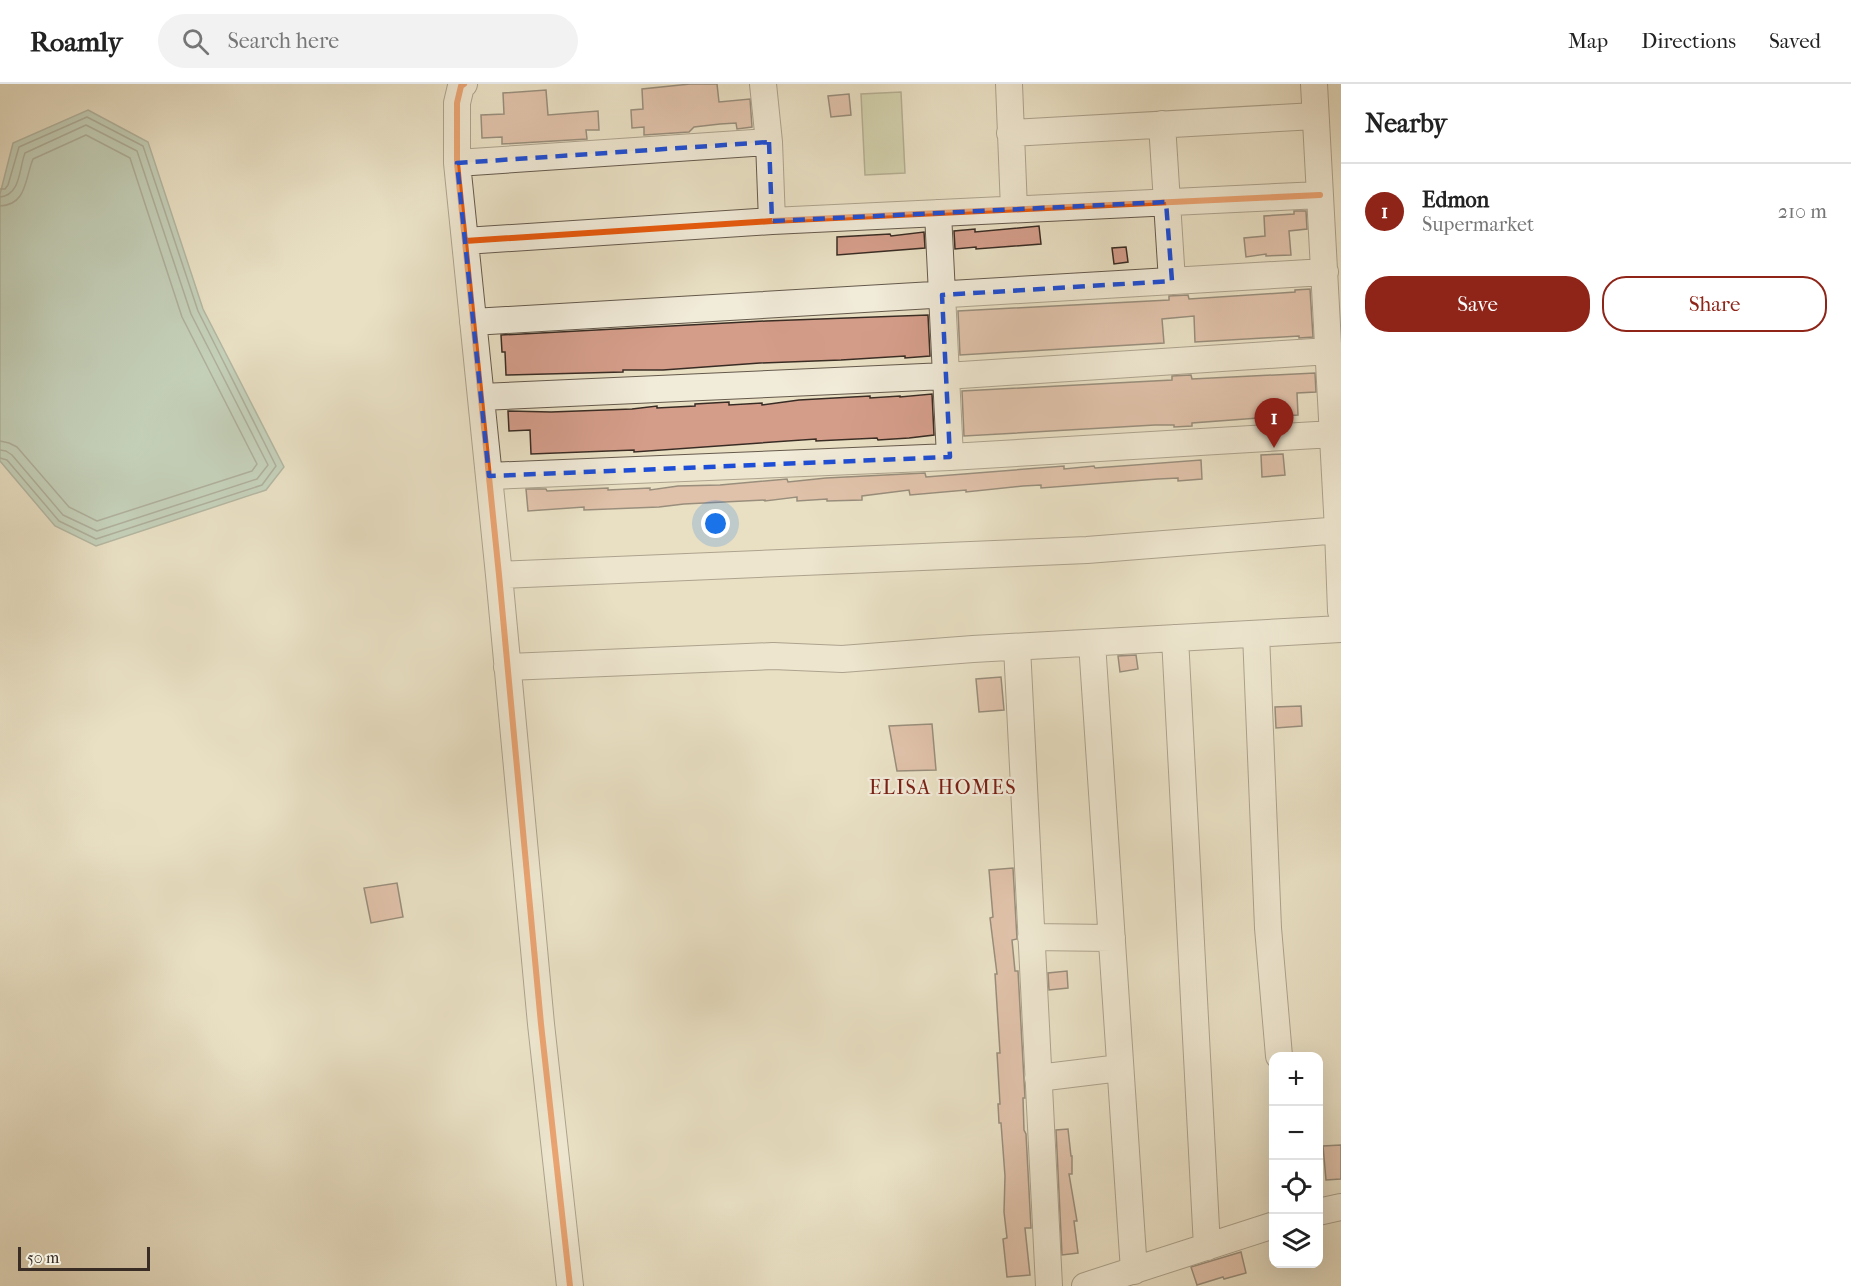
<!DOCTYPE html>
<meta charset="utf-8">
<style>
:root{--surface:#fff;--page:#f2f2f2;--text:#222;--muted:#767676;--line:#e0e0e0;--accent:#8f2418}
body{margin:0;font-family:"IM FELL French Canon",serif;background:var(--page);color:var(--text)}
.controls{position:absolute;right:18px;bottom:18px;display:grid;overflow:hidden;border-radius:12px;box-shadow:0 6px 24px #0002}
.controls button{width:54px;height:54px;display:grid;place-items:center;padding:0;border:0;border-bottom:2px solid var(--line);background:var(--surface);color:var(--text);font:30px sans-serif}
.scale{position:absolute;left:18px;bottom:15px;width:132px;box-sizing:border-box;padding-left:6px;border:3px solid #392c24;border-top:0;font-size:16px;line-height:21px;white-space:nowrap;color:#392c24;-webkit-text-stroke:4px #f1ebd9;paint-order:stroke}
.you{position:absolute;left:716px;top:440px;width:21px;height:21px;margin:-15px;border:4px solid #fff;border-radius:50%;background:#1a73e8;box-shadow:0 0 0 9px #1a73e833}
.badge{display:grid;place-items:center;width:39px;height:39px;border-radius:50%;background:var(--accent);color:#fff;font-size:20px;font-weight:700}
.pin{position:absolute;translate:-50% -50px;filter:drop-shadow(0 2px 3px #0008)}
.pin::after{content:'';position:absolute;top:32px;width:21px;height:18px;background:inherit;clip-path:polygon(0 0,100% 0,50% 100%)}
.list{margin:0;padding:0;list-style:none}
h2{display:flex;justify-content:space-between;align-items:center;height:78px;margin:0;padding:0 24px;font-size:26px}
h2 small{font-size:20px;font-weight:400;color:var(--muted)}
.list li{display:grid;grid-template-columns:39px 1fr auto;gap:18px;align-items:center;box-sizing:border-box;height:96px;padding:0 24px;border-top:2px solid var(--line)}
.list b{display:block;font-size:22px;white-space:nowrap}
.list p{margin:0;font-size:20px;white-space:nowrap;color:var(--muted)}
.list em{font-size:20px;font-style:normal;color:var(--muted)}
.actions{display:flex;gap:12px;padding:18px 24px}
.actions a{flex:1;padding:14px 0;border:2px solid var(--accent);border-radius:24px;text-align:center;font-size:21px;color:var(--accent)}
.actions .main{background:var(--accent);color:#fff}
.icon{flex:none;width:33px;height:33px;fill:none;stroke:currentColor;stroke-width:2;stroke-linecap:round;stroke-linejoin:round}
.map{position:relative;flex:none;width:1341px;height:1202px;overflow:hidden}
header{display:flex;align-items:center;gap:36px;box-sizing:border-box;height:84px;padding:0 30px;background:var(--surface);border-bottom:2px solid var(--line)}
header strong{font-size:28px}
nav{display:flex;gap:33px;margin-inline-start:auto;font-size:21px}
.search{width:420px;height:54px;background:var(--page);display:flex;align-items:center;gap:15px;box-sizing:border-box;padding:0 21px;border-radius:33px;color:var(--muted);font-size:22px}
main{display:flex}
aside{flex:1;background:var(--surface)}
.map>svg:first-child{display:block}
</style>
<header>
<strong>Roamly</strong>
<div class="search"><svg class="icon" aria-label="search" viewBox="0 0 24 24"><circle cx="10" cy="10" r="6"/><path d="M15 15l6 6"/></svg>Search here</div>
<nav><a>Map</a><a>Directions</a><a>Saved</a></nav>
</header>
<main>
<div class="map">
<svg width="1341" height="1202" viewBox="0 0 1341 1202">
<rect width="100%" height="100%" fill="#e9e0c4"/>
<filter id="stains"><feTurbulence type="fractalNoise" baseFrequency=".00333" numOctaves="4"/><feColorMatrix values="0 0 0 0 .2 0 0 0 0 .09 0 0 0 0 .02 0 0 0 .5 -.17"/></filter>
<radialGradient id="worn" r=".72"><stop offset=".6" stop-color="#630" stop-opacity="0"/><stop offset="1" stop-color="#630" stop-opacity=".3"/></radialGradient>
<path fill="#b8c293" stroke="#78775c" stroke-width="1.5" d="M 901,8 L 905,89 L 865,91 L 861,10 Z"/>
<path fill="#99beae" stroke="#738477" stroke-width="1.5" d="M 88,26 L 148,58 L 203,225 L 284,383 L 266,406 L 96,462 L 55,442 L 0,377 L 0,110 L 13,59 Z"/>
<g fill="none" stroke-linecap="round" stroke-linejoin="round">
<path stroke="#697569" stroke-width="1.5" d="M 0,105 L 5,105 L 8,101 L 19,63 L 87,33 L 143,62 L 198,227 L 276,382 L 262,401 L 96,455 L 59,437 L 7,376 L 0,374
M 0,113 C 21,111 19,84 25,69 L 86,41 L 137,67 L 191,230 L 268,381 L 257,395 L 97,447 L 63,431 L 12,371 L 6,367 L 0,366
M 0,122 C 27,121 25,94 33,75 L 86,51 L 130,74 L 182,233 L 257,380 L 252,387 L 97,437 L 69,423 L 17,363 L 9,359 L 0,357"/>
</g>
<path fill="#d49d8a" stroke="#392c24" stroke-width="1.5" d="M 690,0 L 717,0 L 719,18 L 750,15 L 752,43 L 737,45 L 736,39 L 720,40 L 694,43 L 689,48 L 644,51 L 644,43 L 632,44 L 631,26 L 643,25 L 642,5 Z
M 546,6 L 548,31 L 598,27 L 599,46 L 586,46 L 587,55 L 502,60 L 502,53 L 482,54 L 481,31 L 504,30 L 503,9 Z
M 849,10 L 851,31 L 831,33 L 828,12 Z
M 1294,127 L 1306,127 L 1307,145 L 1289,147 L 1291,171 L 1266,172 L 1266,170 L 1246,173 L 1244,154 L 1265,152 L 1264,132 L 1294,130 Z
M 1039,142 L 1041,160 L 976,165 L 976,163 L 955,165 L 954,147 L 975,145 L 975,148 Z
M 924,148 L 925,164 L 837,171 L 837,153 L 890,150 L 891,152 Z
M 1126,163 L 1128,178 L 1114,180 L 1112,164 Z
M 1310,205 L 1313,253 L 1299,254 L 1299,252 L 1195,258 L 1194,232 L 1162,235 L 1164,259 L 960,271 L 958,227 L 1169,216 L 1169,212 L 1188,211 L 1189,215 L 1295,208 L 1295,206 Z
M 928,231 L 930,272 L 905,274 L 905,272 L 841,276 L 760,279 L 663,286 L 623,286 L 623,288 L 506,291 L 505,268 L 502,268 L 501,251 L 766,237 Z
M 1315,289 L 1316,308 L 1297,309 L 1298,331 L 1192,339 L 1192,342 L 1174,343 L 1174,341 L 1155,341 L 964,352 L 962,307 L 1172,296 L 1172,292 L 1191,291 L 1192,295 Z
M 932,310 L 934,351 L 909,354 L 878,356 L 877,354 L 816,357 L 816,355 L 634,368 L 634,366 L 531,370 L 530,346 L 509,347 L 508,327 L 551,328 L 632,325 L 657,322 L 657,324 L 695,322 L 695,320 L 729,318 L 729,321 L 762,319 L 762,321 L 799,316 L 870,312 L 870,314 L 900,312 L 900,313 Z
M 1283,370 L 1285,391 L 1262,393 L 1261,371 Z
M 1201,376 L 1202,395 L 1178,397 L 1178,394 L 1158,395 L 1041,404 L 1041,401 L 1023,402 L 966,408 L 966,406 L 910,411 L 909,406 L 862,412 L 862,416 L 827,417 L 827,415 L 797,417 L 797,413 L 765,417 L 765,416 L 684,420 L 659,423 L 584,426 L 584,423 L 528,427 L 526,405 L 546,405 L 547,407 L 608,404 L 608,406 L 650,404 L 650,406 L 678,402 L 720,401 L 787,395 L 788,398 L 826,394 L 925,389 L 926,393 L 1064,382 L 1064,385 L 1094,382 L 1095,384 Z
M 1136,571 L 1138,585 L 1120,588 L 1118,572 Z
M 1001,593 L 1004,626 L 979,628 L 976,595 Z
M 1301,622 L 1302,642 L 1276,644 L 1275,623 Z
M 932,640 L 936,686 L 897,687 L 889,642 Z
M 1013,784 L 1017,855 L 1012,856 L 1015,887 L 1018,887 L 1025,1014 L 1023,1014 L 1024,1046 L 1026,1050 L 1031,1144 L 1025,1144 L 1030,1191 L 1007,1193 L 1003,1155 L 1007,1154 L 1004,1128 L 1005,1092 L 1001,1039 L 999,1039 L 998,1020 L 1000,1020 L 997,969 L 1000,969 L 995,890 L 997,890 L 990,834 L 993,833 L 989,786 Z
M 397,799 L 403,833 L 371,839 L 364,804 Z
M 1067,887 L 1068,904 L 1049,906 L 1048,889 Z
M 1068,1045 L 1071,1072 L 1072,1072 L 1072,1090 L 1069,1090 L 1077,1137 L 1074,1137 L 1078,1169 L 1062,1171 L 1056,1046 Z
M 1341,1061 L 1341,1095 L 1326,1096 L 1323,1062 Z
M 1241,1168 L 1246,1189 L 1224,1195 L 1223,1193 L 1197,1201 L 1191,1183 Z"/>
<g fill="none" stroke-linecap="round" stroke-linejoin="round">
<defs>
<path id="minor" d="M 464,0 L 461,2 L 457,19 L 457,79 L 499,491 L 541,940 L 570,1202
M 763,0 L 769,58 L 772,137
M 1009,0 L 1014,125
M 1314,0 L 1338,446 L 1341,527
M 1162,40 L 1172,197
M 1010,49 L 1315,32
M 457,79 L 769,58
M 938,129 L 950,373
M 465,157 L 772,137 L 1320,111
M 473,238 L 1325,188
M 481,313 L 946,292 L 1329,267
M 489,392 L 950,373 L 1333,350
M 499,491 L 1087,466 L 1341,446
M 1256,550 L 1268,844 L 1279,972
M 1175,554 L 1207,1163
M 1092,559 L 1134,1187
M 1017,563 L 1049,1202
M 507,583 L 773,572 L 842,575 L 973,565 L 1341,545
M 1031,853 L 1112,854
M 1038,994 L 1120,984
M 1318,1128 L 1341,1123
M 1085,1202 L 1274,1141"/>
</defs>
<use href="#minor" stroke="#65594c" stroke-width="28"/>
<use href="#minor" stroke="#f1ebd9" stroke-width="26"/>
<defs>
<path id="cycleway" d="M 464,0 L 461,2 L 457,19 L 457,79 L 499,491 L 541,940 L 570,1202
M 465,157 L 772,137 L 1320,111"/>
</defs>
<use href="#cycleway" stroke="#f1ebd9" stroke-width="10"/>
<use href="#cycleway" stroke="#e8590c" stroke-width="6"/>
</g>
<path d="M0 0H1341V1202H0ZM 769,58 L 772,137 L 1166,118 L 1172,197 L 942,211 L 950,373 L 489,392 L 457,79 Z" fill="#e9e0c4" fill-opacity=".55" fill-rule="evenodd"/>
<path fill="none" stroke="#1d4ed8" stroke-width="4.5" stroke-dasharray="12 8" stroke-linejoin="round" d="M 769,58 L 772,137 L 1166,118 L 1172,197 L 942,211 L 950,373 L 489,392 L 457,79 Z"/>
<g text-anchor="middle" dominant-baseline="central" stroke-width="4.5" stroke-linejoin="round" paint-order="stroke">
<g font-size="20" letter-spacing="1.5" fill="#7a1f14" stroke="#f1ebd9">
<text x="943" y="703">ELISA HOMES</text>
</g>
</g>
<rect width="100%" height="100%" filter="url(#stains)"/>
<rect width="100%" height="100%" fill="url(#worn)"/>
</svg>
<div class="controls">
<button>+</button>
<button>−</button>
<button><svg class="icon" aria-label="locate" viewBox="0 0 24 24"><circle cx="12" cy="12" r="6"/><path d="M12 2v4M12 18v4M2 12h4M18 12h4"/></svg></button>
<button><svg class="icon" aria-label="layers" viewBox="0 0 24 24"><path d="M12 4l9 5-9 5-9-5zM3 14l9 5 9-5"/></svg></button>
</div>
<div class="scale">50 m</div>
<div class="you"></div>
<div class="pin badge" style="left:1274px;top:364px">1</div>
</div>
<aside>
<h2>Nearby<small></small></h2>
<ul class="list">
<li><span class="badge">1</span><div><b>Edmon</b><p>Supermarket</p></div><em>210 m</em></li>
</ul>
<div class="actions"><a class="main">Save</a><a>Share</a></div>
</aside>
</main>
